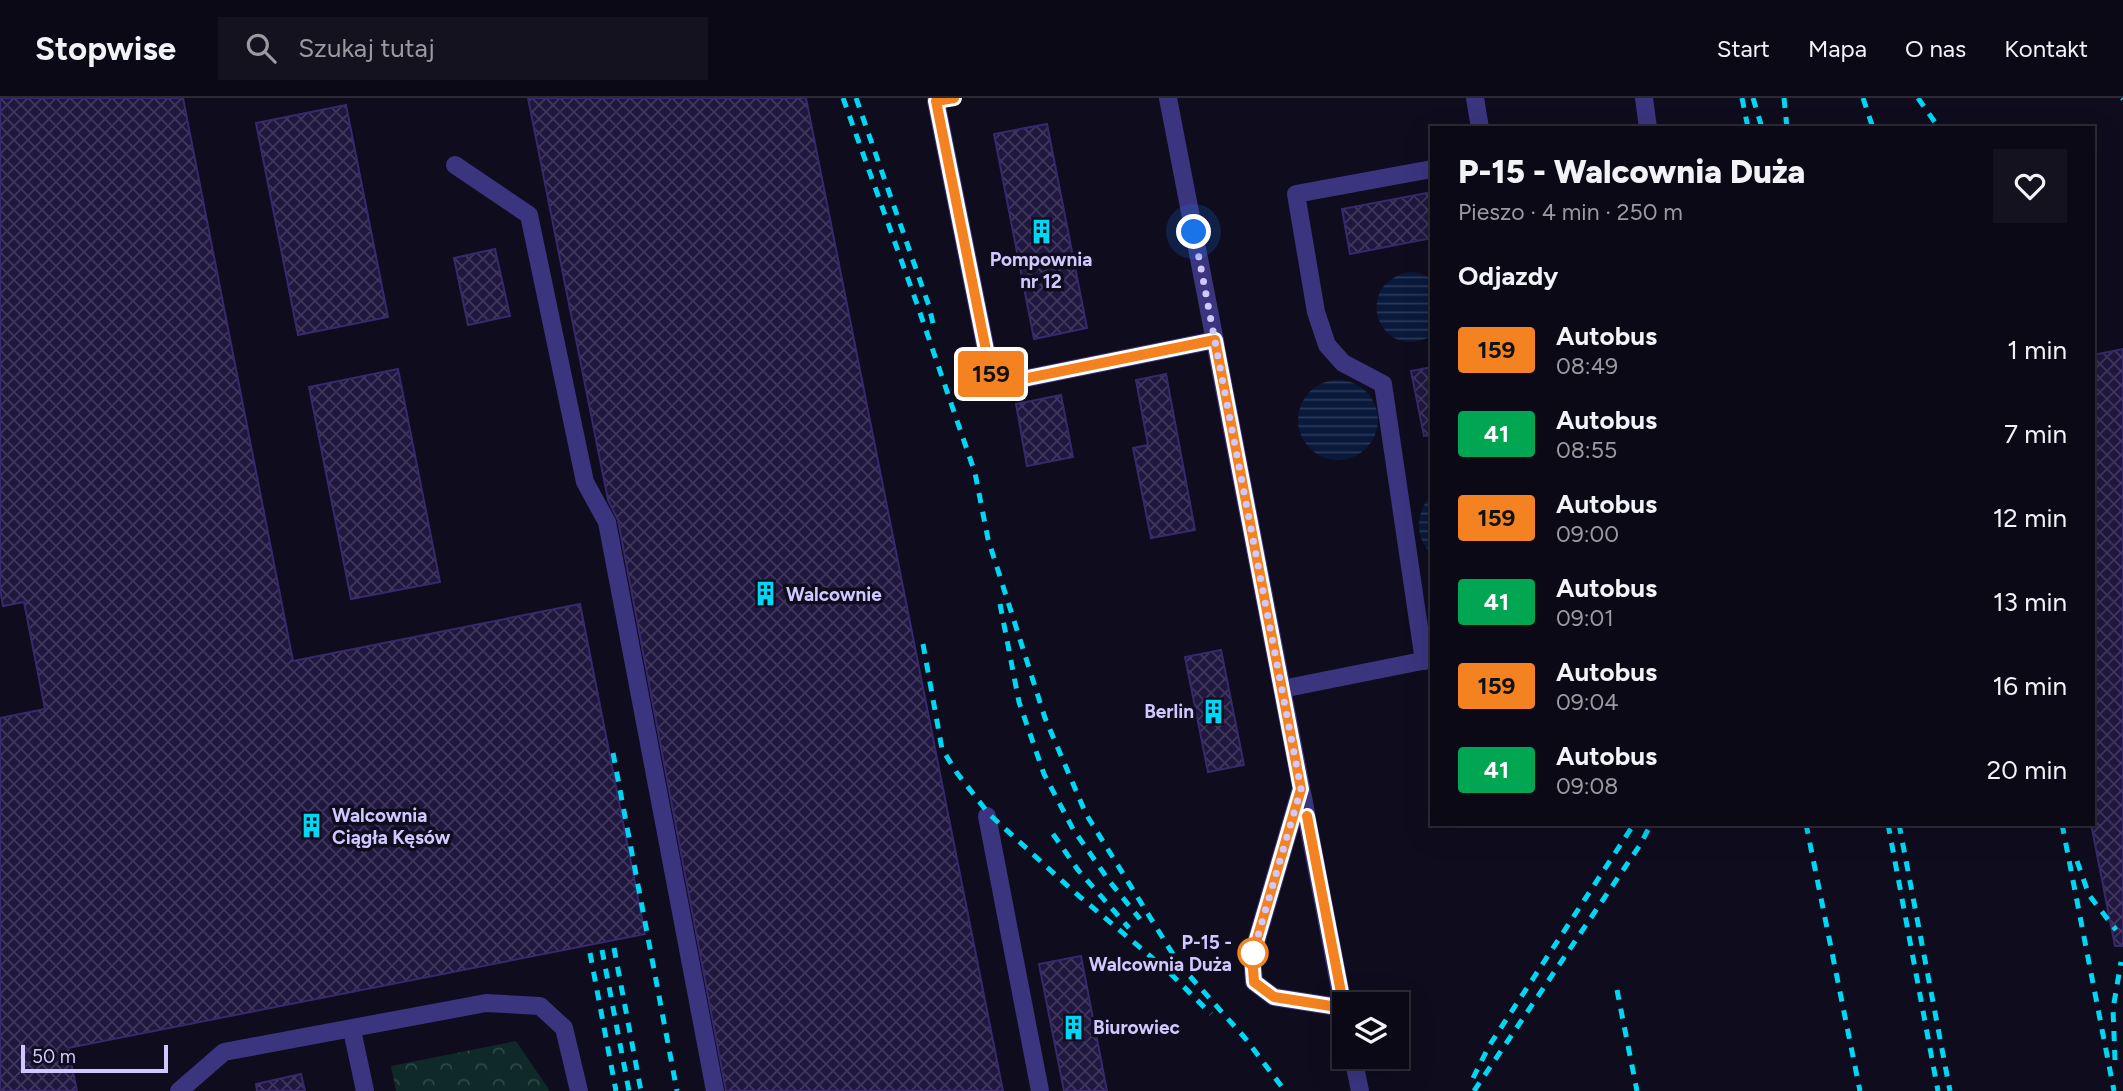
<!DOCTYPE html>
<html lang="pl">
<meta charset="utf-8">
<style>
body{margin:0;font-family:Figtree,sans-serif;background:#14121f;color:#f1f3f6;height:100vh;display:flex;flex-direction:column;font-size:26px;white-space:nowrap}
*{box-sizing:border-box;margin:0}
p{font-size:23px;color:#9a9aa1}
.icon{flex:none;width:38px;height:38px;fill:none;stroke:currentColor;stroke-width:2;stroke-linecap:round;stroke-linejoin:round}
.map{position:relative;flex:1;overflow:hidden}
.sheet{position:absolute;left:1430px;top:28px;width:665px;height:700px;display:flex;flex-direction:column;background:#0b0916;border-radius:0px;box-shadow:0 7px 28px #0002,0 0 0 2px #2b2a35}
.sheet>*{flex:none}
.badge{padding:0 14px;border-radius:5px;font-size:24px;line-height:46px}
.controls{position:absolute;left:1332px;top:894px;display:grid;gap:14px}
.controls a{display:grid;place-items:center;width:77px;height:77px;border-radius:0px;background:#0b0916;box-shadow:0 7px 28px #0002,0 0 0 2px #2b2a35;font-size:35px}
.scale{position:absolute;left:21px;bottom:18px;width:147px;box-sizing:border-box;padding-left:7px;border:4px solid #d0c9ff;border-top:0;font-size:19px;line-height:24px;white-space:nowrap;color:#d0c9ff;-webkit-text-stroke:5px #0f0c1e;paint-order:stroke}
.you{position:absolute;width:35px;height:35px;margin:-18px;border:5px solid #fff;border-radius:50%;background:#1a73e8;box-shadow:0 0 0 10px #1a73e833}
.map>.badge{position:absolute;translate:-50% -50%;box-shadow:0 0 0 4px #fff}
h2{padding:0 28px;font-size:26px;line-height:63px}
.round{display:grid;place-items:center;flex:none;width:74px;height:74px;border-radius:0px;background:#14121f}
.head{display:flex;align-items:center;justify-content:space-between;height:119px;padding:0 28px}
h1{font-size:33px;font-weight:800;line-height:52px}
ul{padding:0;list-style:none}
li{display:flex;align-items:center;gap:21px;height:84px;padding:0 28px}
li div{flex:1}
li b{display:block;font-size:26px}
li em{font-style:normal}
li .badge{min-width:77px;font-weight:700;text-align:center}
header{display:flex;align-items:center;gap:42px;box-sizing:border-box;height:98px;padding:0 35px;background:#0b0916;border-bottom:2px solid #2b2a35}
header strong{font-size:33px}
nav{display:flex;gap:38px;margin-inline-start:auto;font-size:24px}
.search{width:490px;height:63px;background:#14121f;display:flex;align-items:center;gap:18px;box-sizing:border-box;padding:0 24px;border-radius:0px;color:#9a9aa1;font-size:26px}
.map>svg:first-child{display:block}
.forest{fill:url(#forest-crowns)}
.water{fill:url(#water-rules)}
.building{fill:url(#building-cross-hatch);stroke:#37296c;stroke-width:2}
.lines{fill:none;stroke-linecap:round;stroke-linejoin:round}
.minor{stroke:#3a357e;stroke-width:18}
.rail{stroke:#00d7f4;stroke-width:5;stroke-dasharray:10 9;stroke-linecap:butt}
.line-casing{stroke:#fff;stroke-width:16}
.line{stroke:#f58220;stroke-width:10}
.walk{stroke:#d0c9ff;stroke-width:7;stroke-dasharray:0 12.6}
.stop-dot{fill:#fff;stroke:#f58220;stroke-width:3.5}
.labels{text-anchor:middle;stroke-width:7;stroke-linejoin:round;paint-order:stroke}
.poi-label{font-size:19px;font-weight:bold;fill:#d0c9ff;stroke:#0f0c1e;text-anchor:start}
.stop-label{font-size:19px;font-weight:bold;fill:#d0c9ff;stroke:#0f0c1e;text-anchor:end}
</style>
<header>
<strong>Stopwise</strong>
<div class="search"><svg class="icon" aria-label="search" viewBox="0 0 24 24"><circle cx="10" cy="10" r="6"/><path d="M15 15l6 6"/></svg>Szukaj tutaj</div>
<nav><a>Start</a><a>Mapa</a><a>O nas</a><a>Kontakt</a></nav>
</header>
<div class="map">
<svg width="2123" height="993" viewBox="0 0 2123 993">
<defs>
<pattern id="forest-crowns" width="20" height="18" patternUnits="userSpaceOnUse" patternTransform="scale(1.75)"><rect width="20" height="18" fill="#0f2828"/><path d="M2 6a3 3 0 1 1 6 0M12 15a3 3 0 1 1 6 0" fill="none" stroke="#314648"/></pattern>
<pattern id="water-rules" width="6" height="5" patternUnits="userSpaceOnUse" patternTransform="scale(1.75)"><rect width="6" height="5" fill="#08193b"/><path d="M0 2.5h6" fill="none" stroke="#2b3958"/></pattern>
<pattern id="building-cross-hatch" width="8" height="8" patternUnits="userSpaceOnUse" patternTransform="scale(1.75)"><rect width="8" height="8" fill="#20173f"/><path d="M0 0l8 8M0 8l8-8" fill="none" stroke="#3f375c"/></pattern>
</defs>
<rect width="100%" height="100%" fill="#0f0c1e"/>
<polygon class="forest" points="516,943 550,993 396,993 391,968"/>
<g class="water">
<path d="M 1409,174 L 1420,175 L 1432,181 L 1431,238 C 1380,266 1350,187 1409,174 Z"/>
<circle cx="1338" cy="322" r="40"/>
<path d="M 1431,397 L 1431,455 C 1414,439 1416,414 1431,397 Z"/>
</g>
<g class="building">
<polygon points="0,0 183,0 293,563 580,506 645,836 68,950 77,993 0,993 0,620 45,611 24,504 3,508 0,491"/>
<polygon points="528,0 806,0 1003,993 726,993 618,422 608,402"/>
<polygon points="346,7 388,219 298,237 256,25"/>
<polygon points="1047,26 1087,230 1034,241 994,36"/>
<polygon points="1432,94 1432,140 1350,156 1342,111"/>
<polygon points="495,151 510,218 468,227 454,160"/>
<polygon points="2123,251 2123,848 2115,848 2091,726 2093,726 2093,257"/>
<polygon points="1432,269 1432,337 1424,338 1411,273"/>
<polygon points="398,271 440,484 351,501 309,289"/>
<polygon points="1166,276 1195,432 1151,440 1133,350 1148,347 1136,282"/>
<polygon points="1061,297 1073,359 1027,368 1016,306"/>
<polygon points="1221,552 1244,667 1208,674 1185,559"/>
<polygon points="1081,858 1107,993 1064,993 1039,866"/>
<polygon points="301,976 305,993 257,993 256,986"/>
</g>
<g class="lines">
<g class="minor">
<polyline points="1168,0 1344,912"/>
<polyline points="1475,0 1480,30"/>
<polyline points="1644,0 1648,30"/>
<polyline points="936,3 993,287 1215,242"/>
<polyline points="455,67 529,117 585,384 607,424 715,993"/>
<polyline points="1424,563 1383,286 1343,265 1327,247 1316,214 1296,96 1432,71"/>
<polyline points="1282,591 1432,561"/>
<polyline points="1300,694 1252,858 1254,884 1274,899 1344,910"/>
<polyline points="987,718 1040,993"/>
<polyline points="352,932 365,993"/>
<polyline points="1353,959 1360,993"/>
<polyline points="179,993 224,954 486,905 540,908 564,930 579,993"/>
</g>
<g class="rail">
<polyline points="843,0 917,206 975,375 988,441 1045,620 1086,716 1179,866 1245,940 1285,993"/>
<polyline points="856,0 929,208 934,230"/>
<polyline points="1742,0 1748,30"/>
<polyline points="1753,0 1762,30"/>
<polyline points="1784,0 1787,30"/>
<polyline points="1863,0 1873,30"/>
<polyline points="1918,0 1939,30"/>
<polyline points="2122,0 2123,1"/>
<polyline points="1000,506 1019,604 1044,676 1073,731 1110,784 1140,821"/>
<polyline points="923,546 942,651 957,675 989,716 1072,792 1163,869"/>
<polyline points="613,655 677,993"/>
<polyline points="1806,726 1860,993"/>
<polyline points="1888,726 1938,993"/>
<polyline points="1899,726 1950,993"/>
<polyline points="2062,726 2114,993"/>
<polyline points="1053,736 1078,772 1129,830"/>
<polyline points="2077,763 2089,797 2116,832"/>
<polyline points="614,850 641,993"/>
<polyline points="602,852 629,993"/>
<polyline points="590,855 616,993"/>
<polyline points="1157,862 1211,916"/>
<polyline points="1617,892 1637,993"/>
<polyline points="2115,962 2113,911 2121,864"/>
<polyline points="1473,980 1489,948 1634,726"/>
<polyline points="1474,993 1640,747 1651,726"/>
</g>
</g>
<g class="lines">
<defs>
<polyline id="line" points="954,0 936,3 993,287 1215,242 1301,691 1252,858 1254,884 1274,899 1344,910 1307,718"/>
</defs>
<use href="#line" class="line-casing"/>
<use href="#line" class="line"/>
<polyline class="walk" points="1194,134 1301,691 1252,858 1253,855"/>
</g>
<defs>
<symbol id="building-bare" viewBox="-9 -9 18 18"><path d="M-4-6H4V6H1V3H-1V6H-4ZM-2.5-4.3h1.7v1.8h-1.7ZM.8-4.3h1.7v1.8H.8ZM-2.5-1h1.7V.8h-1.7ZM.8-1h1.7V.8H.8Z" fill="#00d7f4" stroke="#0f0c1e" stroke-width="2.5" paint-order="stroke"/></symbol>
</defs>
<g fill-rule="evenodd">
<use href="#building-bare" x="1024" y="116" width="35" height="35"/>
<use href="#building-bare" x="748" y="478" width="35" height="35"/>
<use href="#building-bare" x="1196" y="596" width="35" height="35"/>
<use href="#building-bare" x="294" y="710" width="35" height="35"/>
<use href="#building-bare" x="1056" y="912" width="35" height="35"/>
</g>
<circle class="stop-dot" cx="1253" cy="855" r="14"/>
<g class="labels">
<g class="poi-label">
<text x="1041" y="168" text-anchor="middle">Pompownia<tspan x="1041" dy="22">nr 12</tspan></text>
<text x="786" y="503">Walcownie</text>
<text x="1194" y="620" text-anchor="end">Berlin</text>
<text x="332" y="724">Walcownia<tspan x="332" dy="22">Ciągła Kęsów</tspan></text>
<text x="1093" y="936">Biurowiec</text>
</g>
<g class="stop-label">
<text x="1232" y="851">P-15 -<tspan x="1232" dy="22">Walcownia Duża</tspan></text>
</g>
</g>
</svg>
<div class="controls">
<a><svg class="icon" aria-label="layers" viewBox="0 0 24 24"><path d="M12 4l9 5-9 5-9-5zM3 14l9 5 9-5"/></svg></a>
</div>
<div class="scale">50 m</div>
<div class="you" style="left:1194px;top:134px"></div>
<b class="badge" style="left:991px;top:276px;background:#f58220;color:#111">159</b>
<section class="sheet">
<div class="head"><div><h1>P-15 - Walcownia Duża</h1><p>Pieszo · 4 min · 250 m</p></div><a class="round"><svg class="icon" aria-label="heart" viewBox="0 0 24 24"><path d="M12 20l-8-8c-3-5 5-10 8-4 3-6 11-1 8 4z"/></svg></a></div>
<h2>Odjazdy</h2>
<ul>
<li><span class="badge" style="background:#f58220;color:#111">159</span><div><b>Autobus</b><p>08:49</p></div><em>1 min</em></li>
<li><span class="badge" style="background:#00a651;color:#fff">41</span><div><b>Autobus</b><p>08:55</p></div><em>7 min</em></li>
<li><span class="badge" style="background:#f58220;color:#111">159</span><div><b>Autobus</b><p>09:00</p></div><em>12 min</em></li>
<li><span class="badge" style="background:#00a651;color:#fff">41</span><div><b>Autobus</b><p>09:01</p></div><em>13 min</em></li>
<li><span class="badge" style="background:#f58220;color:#111">159</span><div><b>Autobus</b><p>09:04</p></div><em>16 min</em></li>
<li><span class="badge" style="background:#00a651;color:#fff">41</span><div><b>Autobus</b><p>09:08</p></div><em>20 min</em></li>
</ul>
</section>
</div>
